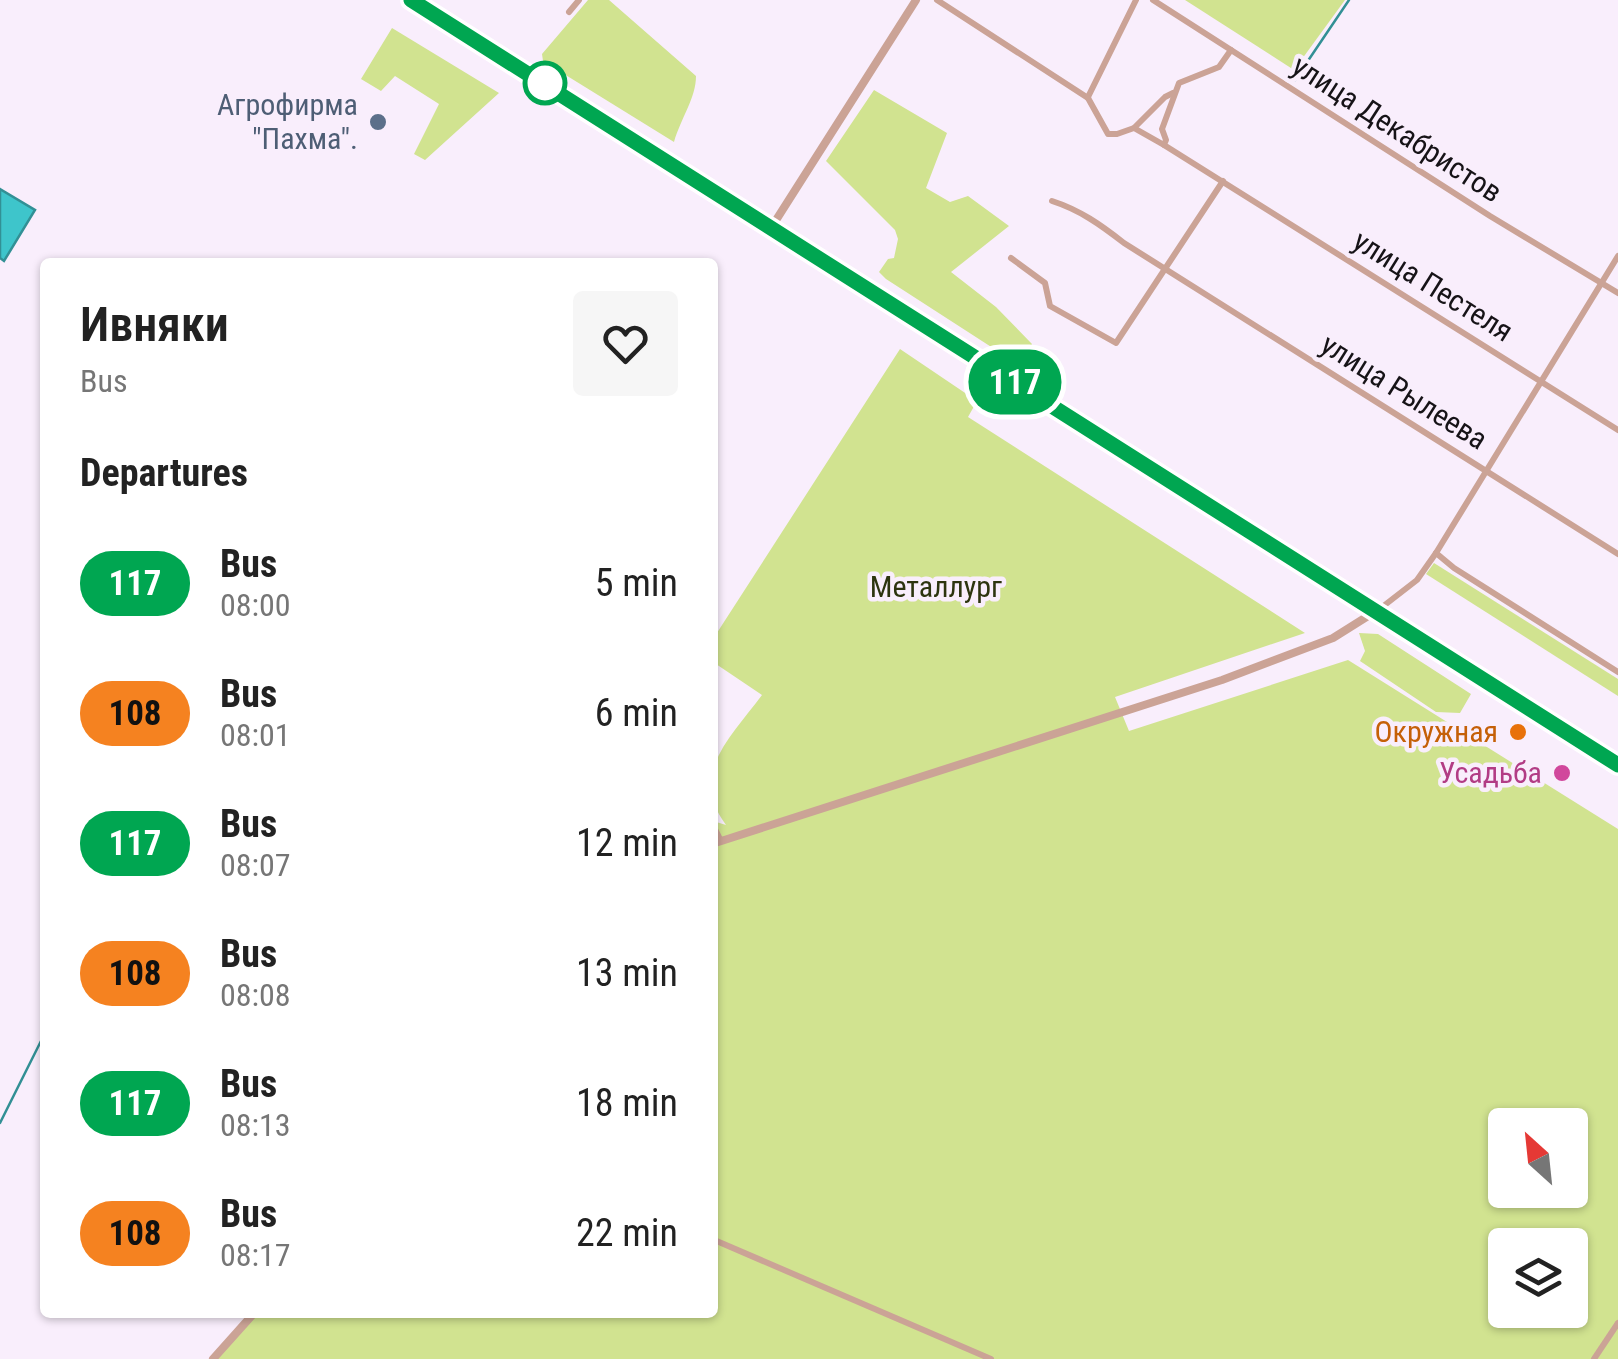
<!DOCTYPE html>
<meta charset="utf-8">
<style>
body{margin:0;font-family:"Roboto Condensed",sans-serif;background:#f6f6f6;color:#222;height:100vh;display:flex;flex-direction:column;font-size:38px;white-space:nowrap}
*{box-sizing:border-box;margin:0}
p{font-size:32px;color:#767676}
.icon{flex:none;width:55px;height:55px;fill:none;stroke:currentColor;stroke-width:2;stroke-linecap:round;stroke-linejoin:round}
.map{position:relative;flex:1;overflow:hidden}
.drawer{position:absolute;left:40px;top:258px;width:678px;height:1060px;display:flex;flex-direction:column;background:#fff;border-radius:10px;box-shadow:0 2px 8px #0004}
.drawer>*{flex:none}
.badge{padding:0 20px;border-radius:32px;font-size:35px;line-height:65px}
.needle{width:65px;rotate:333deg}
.tools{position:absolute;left:1488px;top:1108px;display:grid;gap:20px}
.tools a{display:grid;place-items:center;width:100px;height:100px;border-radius:10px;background:#fff;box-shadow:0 2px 8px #0004;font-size:50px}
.map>.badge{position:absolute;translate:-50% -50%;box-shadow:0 0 0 5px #fff}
h2{padding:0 40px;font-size:38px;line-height:90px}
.round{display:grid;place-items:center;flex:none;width:105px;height:105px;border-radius:10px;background:#f6f6f6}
.overview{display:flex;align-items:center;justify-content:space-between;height:170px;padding:0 40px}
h1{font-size:48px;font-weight:600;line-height:75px}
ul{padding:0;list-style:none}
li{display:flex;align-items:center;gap:30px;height:130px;padding:0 40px}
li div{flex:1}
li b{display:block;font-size:38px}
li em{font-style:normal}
li .badge{min-width:110px;font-weight:700;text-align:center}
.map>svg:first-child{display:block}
.green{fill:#d1e390;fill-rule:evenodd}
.water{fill:#3ec5cb;stroke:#329095;stroke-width:2.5}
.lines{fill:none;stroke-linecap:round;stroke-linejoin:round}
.stream{stroke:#329095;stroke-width:2.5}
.minor{stroke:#cba396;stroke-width:6}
.tertiary{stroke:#cba396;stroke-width:8}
.trunk{stroke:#9c533a;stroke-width:10}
.line-casing{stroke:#fff;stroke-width:22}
.line{stroke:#00a651;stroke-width:15}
.stop-dot{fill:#fff;stroke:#00a651;stroke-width:5}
.service-dot{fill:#5c6f8a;stroke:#f9eefc;stroke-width:4}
.food-dot{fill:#e8710a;stroke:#f9eefc;stroke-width:4}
.hotel-dot{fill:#d1479c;stroke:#f9eefc;stroke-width:4}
.labels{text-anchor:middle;stroke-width:9;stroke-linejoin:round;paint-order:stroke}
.service-label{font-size:30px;fill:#4e5e75;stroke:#f9eefc;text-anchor:end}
.street-label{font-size:30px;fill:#161317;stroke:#f9eefc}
.park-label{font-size:30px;fill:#2d340f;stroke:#f9eefc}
.food-label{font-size:30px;fill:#c56008;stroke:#f9eefc;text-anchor:end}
.hotel-label{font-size:30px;fill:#b23c85;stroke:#f9eefc;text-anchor:end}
</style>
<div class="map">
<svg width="1618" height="1359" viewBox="0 0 1618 1359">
<rect width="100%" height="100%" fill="#f9eefc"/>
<g class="green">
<path d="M 588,0 L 609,0 L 696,76 C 696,98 681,118 674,142 L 543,61 L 542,54 Z"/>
<polygon points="1185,0 1345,0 1294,70"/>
<polygon points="392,28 499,93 425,160 414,154 439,104 395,76 381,91 361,79"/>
<polygon points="874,90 947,133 926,188 950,202 968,196 1009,226 951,272 996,307 1032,344 1019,365 886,279 879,272 888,259 894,258 898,239 895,230 826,161"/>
<path d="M 900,349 L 977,401 L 968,417 L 1305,633 L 1115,697 L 1129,731 L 1348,660 L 1618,829 L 1618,1359 L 213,1359 L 255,1313 L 712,1312 L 713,821 L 726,825 C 688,774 731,737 762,695 L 713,662 L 713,639 ZM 1505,1125 L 1570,1125 L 1570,1190 L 1505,1190 ZM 1505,1245 L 1570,1245 L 1570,1310 L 1505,1310 Z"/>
<polygon points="1434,563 1618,679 1618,696 1426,574"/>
<polygon points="1359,633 1378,634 1471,694 1460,713 1436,712 1360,661 1365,651"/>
</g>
<polygon class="water" points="0,189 35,210 4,261 0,258"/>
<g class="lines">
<g class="stream">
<polyline points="1295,80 1349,0"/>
<polyline points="43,984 45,980"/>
<polyline points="0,1123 45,1033"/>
</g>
<g class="minor">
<polyline points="937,0 1088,98"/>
<polyline points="1153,0 1490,216 1618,293"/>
<polyline points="569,12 579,0"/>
<polyline points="1231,50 1219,67 1179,83 1162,129 1166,140 1164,145 1618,430"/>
<polyline points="1088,97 1136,0"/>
<polyline points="1088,98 1108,134 1117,134 1134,128 1164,145"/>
<polyline points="1135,127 1165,97 1173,93"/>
<path d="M 1052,201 C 1080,210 1101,225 1124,243 L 1618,554"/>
<polyline points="1011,258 1045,283 1050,306 1116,343 1223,181"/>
<polyline points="1436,553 1454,568 1618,672"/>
<polyline points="1377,611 1417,580 1436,553 1618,256"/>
<polyline points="712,823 721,841"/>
<polyline points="712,1239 991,1359"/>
<polyline points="1594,1359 1618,1323"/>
</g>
<g class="tertiary">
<polyline points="771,228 916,0"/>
<polyline points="712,844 1222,680 1333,638 1376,611"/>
<polyline points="213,1359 255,1312"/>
</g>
<polyline class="trunk" points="411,0 1618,765"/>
</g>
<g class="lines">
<defs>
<polyline id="line" points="411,0 1618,765"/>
</defs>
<use href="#line" class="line-casing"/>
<use href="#line" class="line"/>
</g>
<circle class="stop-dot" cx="545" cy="83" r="20"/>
<circle class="service-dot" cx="378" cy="122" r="10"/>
<circle class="food-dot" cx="1518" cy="732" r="10"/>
<circle class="hotel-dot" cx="1562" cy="773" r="10"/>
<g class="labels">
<g class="service-label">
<text x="358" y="115">Агрофирма<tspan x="358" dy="34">"Пахма".</tspan></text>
</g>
<g class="street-label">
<text transform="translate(1397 129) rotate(33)" y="10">улица Декабристов</text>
<text transform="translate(1433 286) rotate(32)" y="10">улица Пестеля</text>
<text transform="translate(1404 392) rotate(32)" y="10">улица Рылеева</text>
</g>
<g class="park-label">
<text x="936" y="597">Металлург</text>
</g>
<g class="food-label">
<text x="1498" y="742">Окружная</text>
</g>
<g class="hotel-label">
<text x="1542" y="783">Усадьба</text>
</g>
</g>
</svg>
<div class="tools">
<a><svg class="needle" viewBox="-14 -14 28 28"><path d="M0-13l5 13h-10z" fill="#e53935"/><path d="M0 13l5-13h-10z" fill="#767676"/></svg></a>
<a><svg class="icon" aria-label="layers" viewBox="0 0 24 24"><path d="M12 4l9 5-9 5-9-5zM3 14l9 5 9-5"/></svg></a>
</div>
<b class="badge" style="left:1015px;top:382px;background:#00a651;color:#fff">117</b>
<section class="drawer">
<div class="overview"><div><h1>Ивняки</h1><p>Bus</p></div><a class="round"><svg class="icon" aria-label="heart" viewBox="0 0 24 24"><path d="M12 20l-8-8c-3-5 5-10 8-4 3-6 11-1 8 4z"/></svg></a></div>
<h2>Departures</h2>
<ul>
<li><span class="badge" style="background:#00a651;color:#fff">117</span><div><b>Bus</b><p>08:00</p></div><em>5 min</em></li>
<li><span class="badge" style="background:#f58220;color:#111">108</span><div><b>Bus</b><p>08:01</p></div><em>6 min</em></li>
<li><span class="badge" style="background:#00a651;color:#fff">117</span><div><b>Bus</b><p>08:07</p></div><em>12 min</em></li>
<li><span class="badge" style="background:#f58220;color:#111">108</span><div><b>Bus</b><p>08:08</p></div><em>13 min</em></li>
<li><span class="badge" style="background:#00a651;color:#fff">117</span><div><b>Bus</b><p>08:13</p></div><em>18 min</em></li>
<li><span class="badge" style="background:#f58220;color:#111">108</span><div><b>Bus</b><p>08:17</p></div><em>22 min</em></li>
</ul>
</section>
</div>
